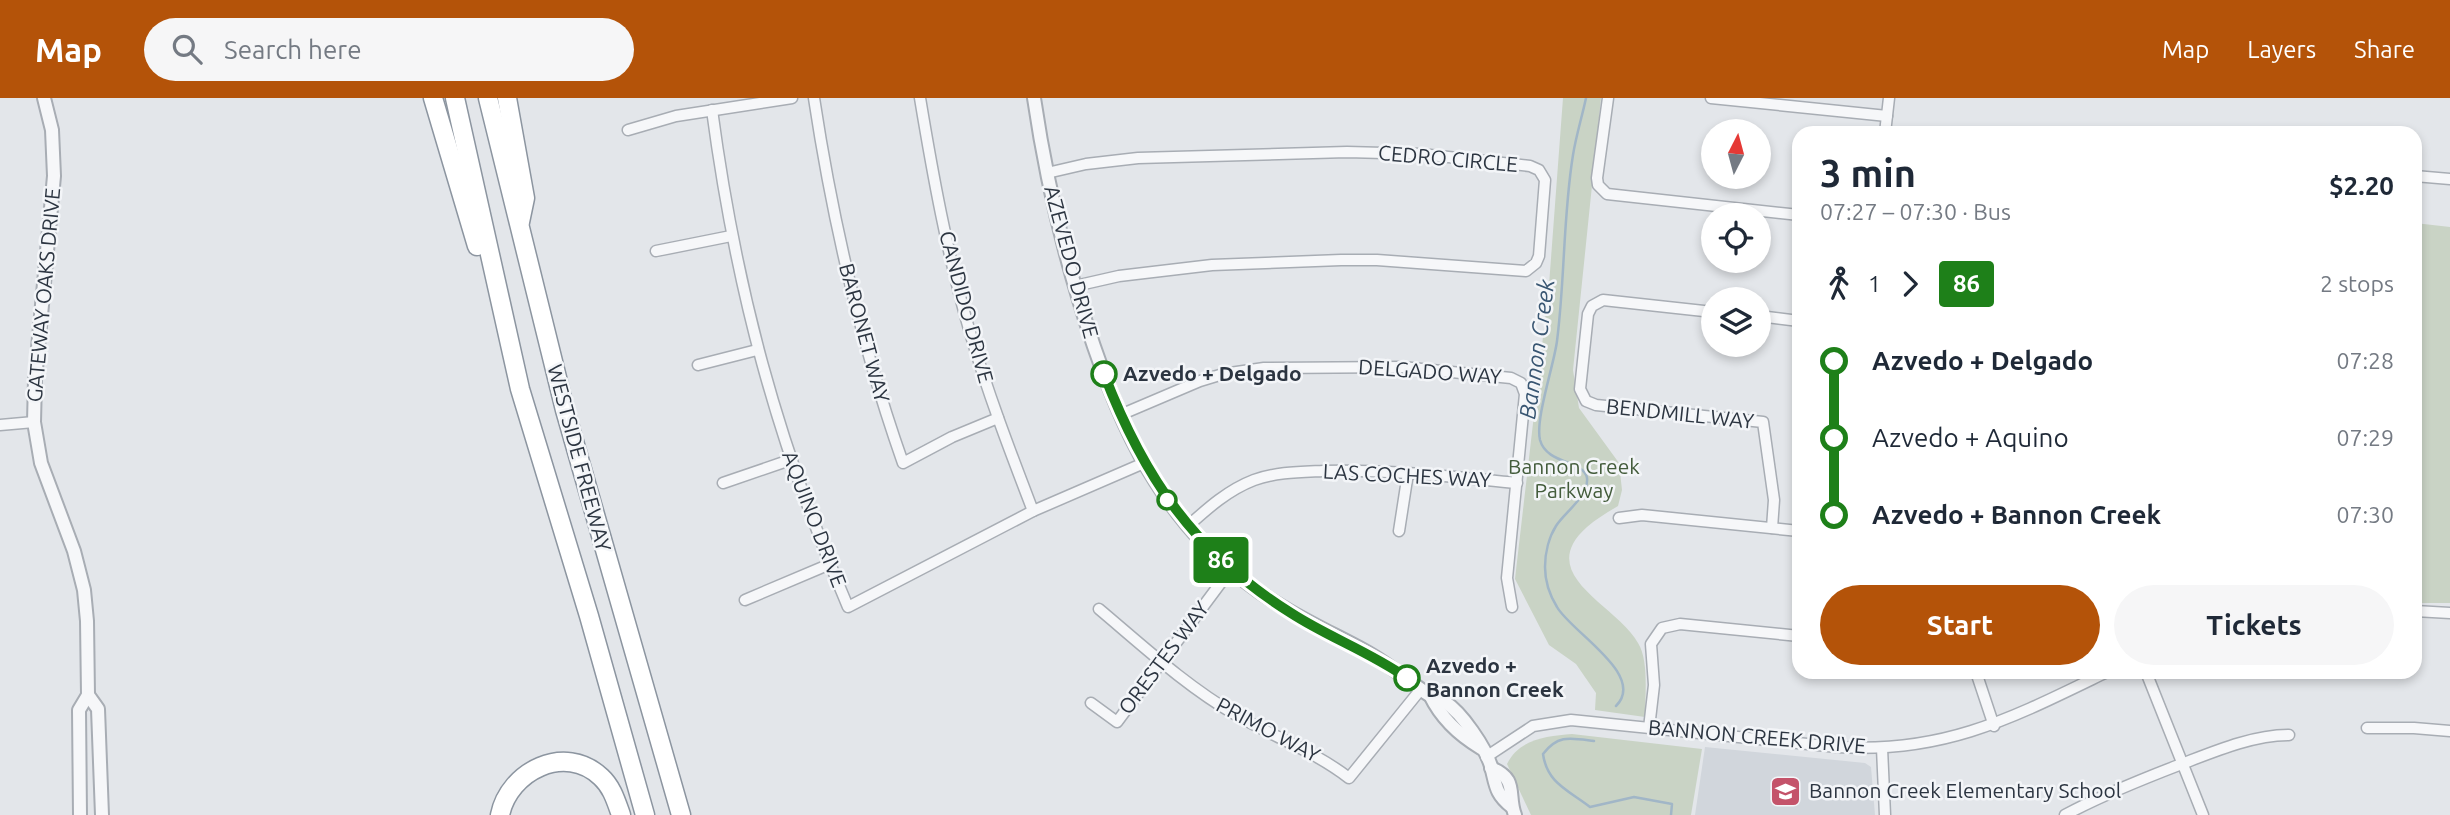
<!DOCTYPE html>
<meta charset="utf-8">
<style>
body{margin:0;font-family:Ubuntu,sans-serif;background:#f6f6f7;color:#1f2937;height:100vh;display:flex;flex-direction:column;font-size:26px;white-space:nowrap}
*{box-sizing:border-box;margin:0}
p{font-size:23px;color:#747a83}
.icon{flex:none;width:38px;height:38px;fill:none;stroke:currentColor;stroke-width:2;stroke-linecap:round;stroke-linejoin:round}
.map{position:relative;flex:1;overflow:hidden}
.side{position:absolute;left:1792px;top:28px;width:630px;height:553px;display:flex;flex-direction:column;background:#fff;border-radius:21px;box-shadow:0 4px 10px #0003}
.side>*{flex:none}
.badge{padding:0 14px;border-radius:5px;font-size:24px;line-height:46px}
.needle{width:46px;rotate:6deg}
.tools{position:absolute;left:1701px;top:21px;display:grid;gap:14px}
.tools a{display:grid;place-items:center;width:70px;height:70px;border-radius:50%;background:#fff;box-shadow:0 4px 10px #0003;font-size:35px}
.map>.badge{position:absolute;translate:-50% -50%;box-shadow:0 0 0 4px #fff}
.legs{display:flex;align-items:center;gap:10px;height:77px;padding:0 28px;font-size:23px}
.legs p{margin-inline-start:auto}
.head{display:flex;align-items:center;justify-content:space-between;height:119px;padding:0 28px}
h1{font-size:38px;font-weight:700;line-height:52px}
.primary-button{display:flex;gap:14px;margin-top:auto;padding:14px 28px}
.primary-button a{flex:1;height:80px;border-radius:42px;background:#b45309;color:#fff;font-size:28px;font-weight:700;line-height:80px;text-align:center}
.primary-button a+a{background:#f6f6f7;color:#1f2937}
ul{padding:0 28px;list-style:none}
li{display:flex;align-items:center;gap:24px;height:77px;font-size:26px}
li i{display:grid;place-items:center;width:10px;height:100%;margin:0 9px;background:currentColor}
li i::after{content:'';width:18px;height:18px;margin:-9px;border:5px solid;border-radius:50%;background:#fff}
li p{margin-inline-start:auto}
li:first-child i{background:linear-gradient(#0000 50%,currentColor 0)}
li:last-child i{background:linear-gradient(currentColor 50%,#0000 0)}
header{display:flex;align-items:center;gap:42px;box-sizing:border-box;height:98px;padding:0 35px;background:#b45309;color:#fff}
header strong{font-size:33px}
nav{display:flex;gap:38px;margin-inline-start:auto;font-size:24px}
.search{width:490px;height:63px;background:#f6f6f7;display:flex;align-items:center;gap:18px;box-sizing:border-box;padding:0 24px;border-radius:38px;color:#747a83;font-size:26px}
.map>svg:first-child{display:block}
.built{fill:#d1d6dc}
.green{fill:#c9d3c5}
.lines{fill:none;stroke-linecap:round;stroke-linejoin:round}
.stream{stroke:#a1b6c7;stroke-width:2.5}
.minor-casing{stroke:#a8adb4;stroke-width:13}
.tertiary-casing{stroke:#a8adb4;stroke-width:16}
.motorway-casing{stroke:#8c95a0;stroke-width:21}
.minor{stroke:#f6f7f9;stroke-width:10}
.tertiary{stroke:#f6f7f9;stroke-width:12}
.motorway{stroke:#fff;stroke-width:18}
.line-1-casing{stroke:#fff;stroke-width:16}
.line-1{stroke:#1e8019;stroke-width:10}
.stop-1-dot{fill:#fff;stroke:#1e8019;stroke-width:3.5}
.labels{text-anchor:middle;stroke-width:5;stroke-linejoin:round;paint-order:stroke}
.street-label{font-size:21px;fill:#2c3541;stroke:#f3f5f8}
.stop-label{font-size:21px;font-weight:bold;fill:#2c3541;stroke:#f3f5f8;text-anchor:start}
.park-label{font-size:21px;fill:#435c3b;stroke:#f3f5f8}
.poi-label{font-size:21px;fill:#2c3541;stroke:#f3f5f8;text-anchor:start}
.water-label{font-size:23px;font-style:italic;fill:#395672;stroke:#f3f5f8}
</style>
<header>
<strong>Map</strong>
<div class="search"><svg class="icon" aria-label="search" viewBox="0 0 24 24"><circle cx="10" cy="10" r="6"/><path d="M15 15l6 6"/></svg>Search here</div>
<nav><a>Map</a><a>Layers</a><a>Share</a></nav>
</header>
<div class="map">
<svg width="2450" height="717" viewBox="0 0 2450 717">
<rect width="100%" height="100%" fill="#e3e6ea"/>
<polygon class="built" points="1705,649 1865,665 1871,669 1875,717 1695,717"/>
<g class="green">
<path d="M 1563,0 L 1601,0 L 1573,272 L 1579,310 L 1619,365 L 1622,392 L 1618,408 C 1608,414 1596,421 1587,429 C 1533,477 1617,507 1638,545 C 1649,562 1645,598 1645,619 L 1595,612 L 1596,595 L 1576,566 L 1549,547 L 1515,481 L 1549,187 Z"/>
<polygon points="2415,125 2450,129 2450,505 2415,505"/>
<path d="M 1572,636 L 1702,651 L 1691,717 L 1531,717 L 1507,666 C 1519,641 1547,638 1572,636 Z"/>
</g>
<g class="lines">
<g class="stream">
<path d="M 1586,0 C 1582,19 1576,38 1573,57 C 1563,118 1565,181 1557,243 C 1554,267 1535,321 1540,342 C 1547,367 1584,362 1587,380 C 1589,398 1565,414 1556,428 C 1549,439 1545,455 1545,469 C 1545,483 1549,496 1557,509 C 1571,534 1647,577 1616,608"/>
<path d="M 1594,643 C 1571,640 1558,636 1543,656 C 1547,685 1568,692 1590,709 L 1634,699 L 1672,706 L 1671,717"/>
</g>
<defs>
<g id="minor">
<path d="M 814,0 C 833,125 861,246 903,365 L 952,339 L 998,320"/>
<path d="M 920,0 C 933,78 947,155 969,231 C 987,293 1010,353 1033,413"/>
<polyline points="1608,0 1597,80 1598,87 1607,96 1799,117"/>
<polyline points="1711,0 1887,18"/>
<path d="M 712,12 C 736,191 777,344 848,509 L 1033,413 L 1144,365"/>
<polyline points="628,32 676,18 792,0"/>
<polyline points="1885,35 1889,0"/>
<polyline points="1047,75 1086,66 1138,60 1347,54 1421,56 1530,68 1539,72 1545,82 1539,158 1536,165 1526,173 1377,162 1341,162 1212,167 1119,178 1075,188"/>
<polyline points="2415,78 2450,81"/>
<polyline points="656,153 731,138"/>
<polyline points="1713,214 1603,202 1592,208 1588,216 1580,291 1586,303 1596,307 1763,324 1774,402 1772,430"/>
<polyline points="1759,218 1799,223"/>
<polyline points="698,267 757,252"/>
<polyline points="1120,317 1200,283 1223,276 1264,270 1402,269 1511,280 1521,285 1525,296 1507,480 1512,509"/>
<polyline points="0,327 34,324"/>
<polyline points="723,385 790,362"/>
<polyline points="1619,420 1642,417 1799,433"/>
<path d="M 1188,428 C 1208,410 1228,392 1254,382 C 1276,374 1300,374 1323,373 C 1388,371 1452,379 1517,385"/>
<polyline points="1399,433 1408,375"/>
<polyline points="745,502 830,466"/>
<path d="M 1099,511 C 1143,548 1186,588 1236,617 C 1274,639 1314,653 1349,680 L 1421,591"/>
<polyline points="2415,513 2450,515"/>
<polyline points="1976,574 1994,628"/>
<polyline points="2146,574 2203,717"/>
<polyline points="1091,605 1117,624 1231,471"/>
<polyline points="1649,630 1654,587 1651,546 1662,530 1680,526 1799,538"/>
<polyline points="2367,630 2414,630 2450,633"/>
<polyline points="1882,650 1885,717"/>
<path d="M 1486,659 L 1533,628 L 1571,622 L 1837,649 C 1945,656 2014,619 2107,574"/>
<path d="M 2065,717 C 2102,697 2140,682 2179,667 C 2213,654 2252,637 2289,637"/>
</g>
<g id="tertiary">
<polyline points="44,0 52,32 54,78 35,282 34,324 41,365 74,453 84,492 87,523 88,597 79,612 80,717"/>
<path d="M 1034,0 C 1044,68 1059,136 1079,202 C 1112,311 1153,412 1246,484 C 1283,513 1324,531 1365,553 C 1387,565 1406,581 1426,595 C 1432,599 1439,600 1445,604 C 1462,615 1485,649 1491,668 C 1496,687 1495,696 1512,709"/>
<polyline points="88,597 98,611 102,717"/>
<path d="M 1430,597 C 1441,620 1459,637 1481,650"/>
<path d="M 1491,670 C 1519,681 1507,697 1515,717"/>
</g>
<g id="motorway">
<polyline points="433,0 477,148"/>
<polyline points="455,0 520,291 589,518 645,717"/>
<polyline points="488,0 565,312 681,717"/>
<polyline points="507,0 525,100 520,124"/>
<path d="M 500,717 C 509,673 565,645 601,679 C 612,689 616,703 621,717"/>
</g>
</defs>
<use href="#minor" class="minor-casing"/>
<use href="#tertiary" class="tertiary-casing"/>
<use href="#motorway" class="motorway-casing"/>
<use href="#minor" class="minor"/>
<use href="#tertiary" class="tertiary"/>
<use href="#motorway" class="motorway"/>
</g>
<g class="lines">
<defs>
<path id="line-1" d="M 1104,276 C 1144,380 1195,455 1291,515 C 1328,539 1370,554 1407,580"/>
</defs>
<use href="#line-1" class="line-1-casing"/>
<use href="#line-1" class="line-1"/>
</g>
<defs>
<symbol id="school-square" viewBox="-11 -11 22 22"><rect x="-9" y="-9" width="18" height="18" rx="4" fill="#c4536a" stroke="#f3f5f8"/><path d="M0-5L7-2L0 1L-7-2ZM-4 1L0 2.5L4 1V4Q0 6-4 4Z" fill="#fff"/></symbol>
</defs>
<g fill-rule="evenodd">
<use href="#school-square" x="1768" y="676" width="35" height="35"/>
</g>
<g class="stop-1-dot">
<circle cx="1104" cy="276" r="12"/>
<circle cx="1167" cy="402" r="9"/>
<circle cx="1407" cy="580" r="12"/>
</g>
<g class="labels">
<g class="street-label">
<text transform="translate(1448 61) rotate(5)" y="7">CEDRO CIRCLE</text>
<text transform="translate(1071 164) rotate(75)" y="7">AZEVEDO DRIVE</text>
<text transform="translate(44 197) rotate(-85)" y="7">GATEWAY OAKS DRIVE</text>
<text transform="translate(966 209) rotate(75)" y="7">CANDIDO DRIVE</text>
<text transform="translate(864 235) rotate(75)" y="7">BARONET WAY</text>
<text transform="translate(1430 274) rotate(4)" y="7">DELGADO WAY</text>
<text transform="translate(1680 316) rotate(6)" y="7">BENDMILL WAY</text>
<text transform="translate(579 360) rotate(75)" y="7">WESTSIDE FREEWAY</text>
<text transform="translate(1407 378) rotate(3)" y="7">LAS COCHES WAY</text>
<text transform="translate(814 421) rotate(69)" y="7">AQUINO DRIVE</text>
<text transform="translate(1164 560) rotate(-53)" y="7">ORESTES WAY</text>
<text transform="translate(1268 632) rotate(28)" y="7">PRIMO WAY</text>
<text transform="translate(1757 639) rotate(5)" y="7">BANNON CREEK DRIVE</text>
</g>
<g class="stop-label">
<text x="1123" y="283">Azvedo + Delgado</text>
<text x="1426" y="575">Azvedo +<tspan x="1426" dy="24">Bannon Creek</tspan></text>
</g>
<g class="park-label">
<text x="1574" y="376">Bannon Creek<tspan x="1574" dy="24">Parkway</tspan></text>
</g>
<g class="poi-label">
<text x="1809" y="700">Bannon Creek Elementary School</text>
</g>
<g class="water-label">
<text transform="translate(1537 251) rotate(-82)" y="8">Bannon Creek</text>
</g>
</g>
</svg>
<div class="tools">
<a><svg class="needle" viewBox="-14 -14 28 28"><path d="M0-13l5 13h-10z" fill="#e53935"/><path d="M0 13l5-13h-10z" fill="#747a83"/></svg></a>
<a><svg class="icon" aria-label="locate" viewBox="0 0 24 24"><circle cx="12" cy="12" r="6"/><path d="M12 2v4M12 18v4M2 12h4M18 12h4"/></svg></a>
<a><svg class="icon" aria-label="layers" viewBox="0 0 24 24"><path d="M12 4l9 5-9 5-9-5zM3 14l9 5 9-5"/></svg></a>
</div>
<b class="badge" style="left:1221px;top:462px;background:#1e8019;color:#fff">86</b>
<section class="side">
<div class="head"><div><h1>3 min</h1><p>07:27 – 07:30 · Bus</p></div><b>$2.20</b></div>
<div class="legs"><svg class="icon" aria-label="walk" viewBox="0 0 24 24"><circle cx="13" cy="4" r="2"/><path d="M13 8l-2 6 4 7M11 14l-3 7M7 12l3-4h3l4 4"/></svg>1<svg class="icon" aria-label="forward" viewBox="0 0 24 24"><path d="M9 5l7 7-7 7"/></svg><b class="badge" style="background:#1e8019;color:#fff">86</b><p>2 stops</p></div>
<ul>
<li><i style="color:#1e8019"></i><b>Azvedo + Delgado</b><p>07:28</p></li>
<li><i style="color:#1e8019"></i><span>Azvedo + Aquino</span><p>07:29</p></li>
<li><i style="color:#1e8019"></i><b>Azvedo + Bannon Creek</b><p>07:30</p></li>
</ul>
<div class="primary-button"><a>Start</a><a>Tickets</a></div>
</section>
</div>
